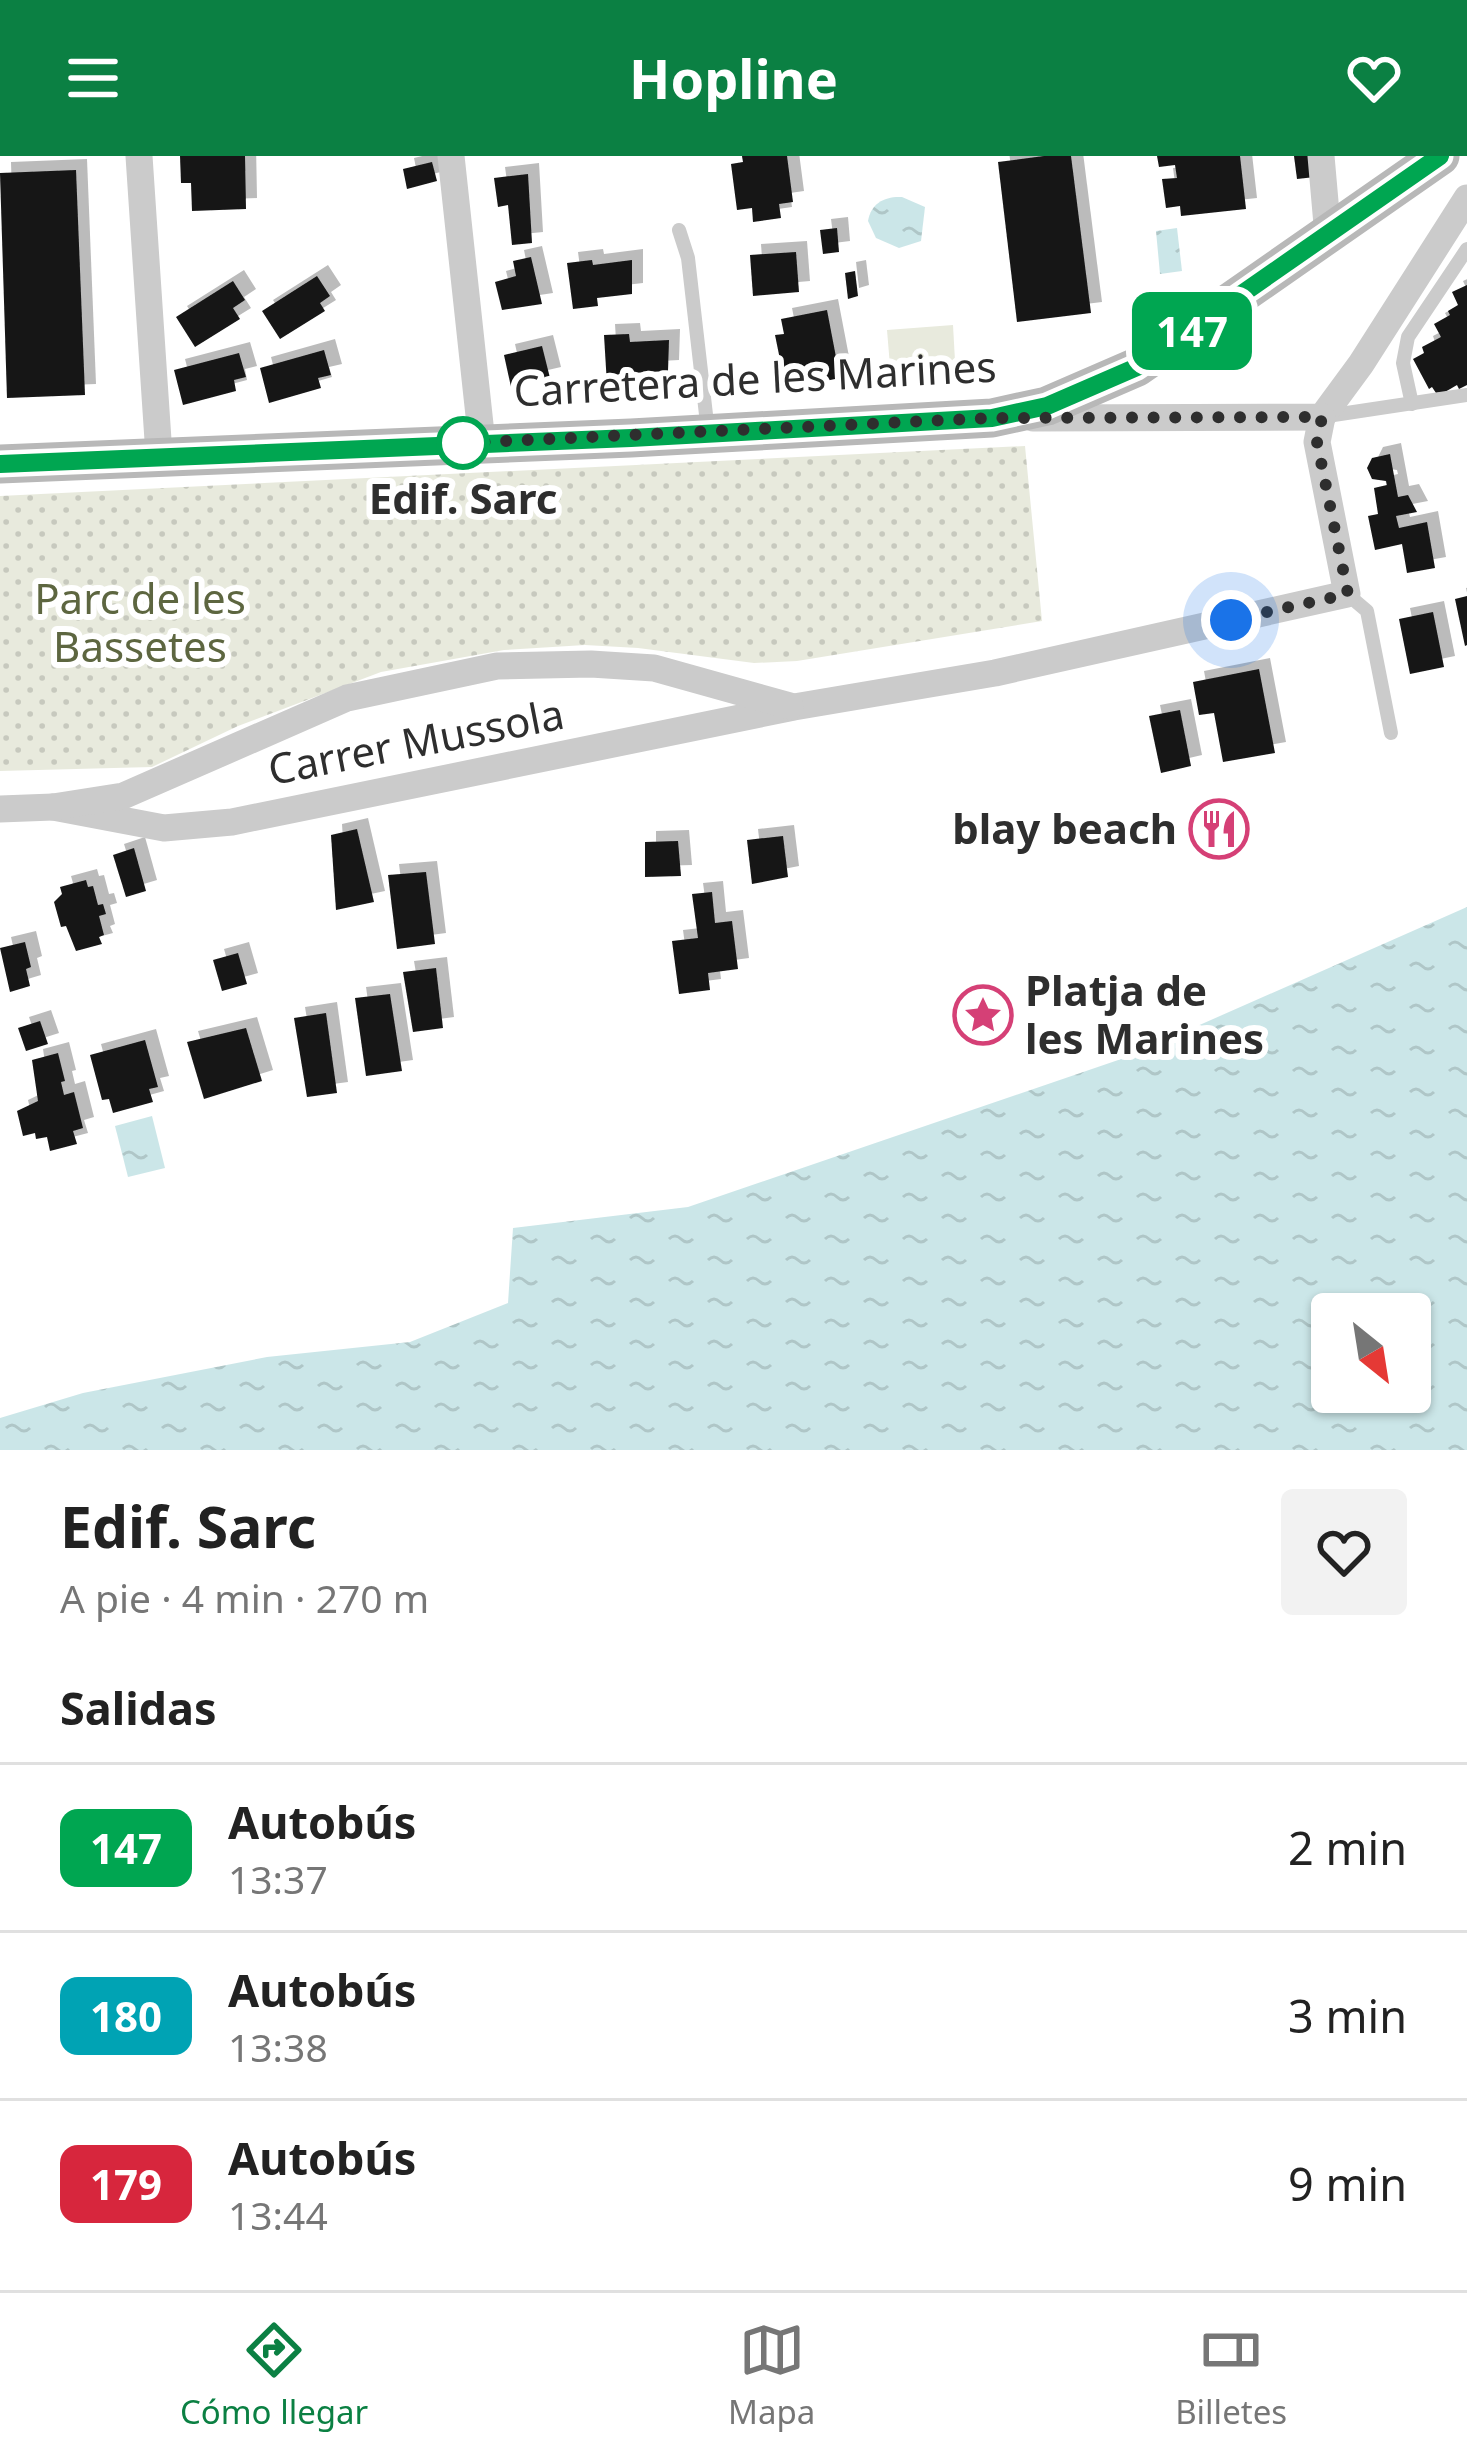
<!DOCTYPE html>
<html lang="es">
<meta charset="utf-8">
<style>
body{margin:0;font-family:"Noto Sans",sans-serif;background:#f2f2f2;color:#222;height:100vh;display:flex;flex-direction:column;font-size:45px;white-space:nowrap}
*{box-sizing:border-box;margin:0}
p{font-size:39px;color:#767676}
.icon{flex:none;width:66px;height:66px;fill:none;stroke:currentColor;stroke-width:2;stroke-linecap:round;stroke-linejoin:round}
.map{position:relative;height:1294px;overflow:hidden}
.drawer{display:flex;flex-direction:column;background:#fff;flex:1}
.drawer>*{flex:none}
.badge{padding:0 24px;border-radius:18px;font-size:42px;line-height:78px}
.needle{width:78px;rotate:150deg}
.fabs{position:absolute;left:1311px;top:1137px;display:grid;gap:24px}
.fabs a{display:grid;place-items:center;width:120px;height:120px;border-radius:12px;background:#fff;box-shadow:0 3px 9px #0004;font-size:60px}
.you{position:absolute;width:60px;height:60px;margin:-30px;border:9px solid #fff;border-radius:50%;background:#1a73e8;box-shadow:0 0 0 18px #1a73e833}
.map>.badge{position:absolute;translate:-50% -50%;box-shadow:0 0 0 6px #fff}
h2{padding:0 60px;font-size:45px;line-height:108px}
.round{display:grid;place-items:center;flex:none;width:126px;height:126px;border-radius:12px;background:#f2f2f2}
.headline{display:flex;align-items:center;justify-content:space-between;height:204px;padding:0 60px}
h1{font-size:57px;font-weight:700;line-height:90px}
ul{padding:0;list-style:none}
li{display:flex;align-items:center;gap:36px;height:168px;padding:0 60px;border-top:3px solid #e0e0e0}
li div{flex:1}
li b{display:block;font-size:45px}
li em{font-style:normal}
li .badge{min-width:132px;font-weight:700;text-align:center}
header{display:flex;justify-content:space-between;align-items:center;height:156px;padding:0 60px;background:#0b8043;color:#fff;font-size:54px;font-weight:700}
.menu{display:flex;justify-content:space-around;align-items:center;height:168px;border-top:3px solid #e0e0e0;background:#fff;font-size:33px;color:#767676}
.menu a{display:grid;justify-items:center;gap:6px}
.menu .on{color:#0b8043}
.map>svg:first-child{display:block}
.green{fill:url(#green-dots)}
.pitch{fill:#e8eadd}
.water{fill:url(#water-ripples);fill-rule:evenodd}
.building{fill:#151515;filter:url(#shadow)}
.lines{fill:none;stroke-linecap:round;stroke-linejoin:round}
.service{stroke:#cbcbcb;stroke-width:14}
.minor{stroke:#cbcbcb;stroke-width:27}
.secondary{stroke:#b8b8b8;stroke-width:39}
.line-casing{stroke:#fff;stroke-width:27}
.line{stroke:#00a651;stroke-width:18}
.walk{stroke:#2e2e2e;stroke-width:12;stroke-dasharray:0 21.6}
.stop-dot{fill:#fff;stroke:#00a651;stroke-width:6}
.labels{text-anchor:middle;stroke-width:12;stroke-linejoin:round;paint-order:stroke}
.street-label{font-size:42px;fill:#2e2e2e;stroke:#fff}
.stop-label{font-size:42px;font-weight:bold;fill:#2e2e2e;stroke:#fff}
.park-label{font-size:42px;fill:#5d6640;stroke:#fff}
.poi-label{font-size:42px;font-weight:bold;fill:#2e2e2e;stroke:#fff;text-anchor:end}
</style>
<header><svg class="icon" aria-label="menu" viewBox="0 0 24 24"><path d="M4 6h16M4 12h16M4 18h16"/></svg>Hopline<svg class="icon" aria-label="heart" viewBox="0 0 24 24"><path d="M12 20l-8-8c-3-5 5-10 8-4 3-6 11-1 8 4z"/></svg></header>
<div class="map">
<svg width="1467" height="1294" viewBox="0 0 1467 1294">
<defs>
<pattern id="green-dots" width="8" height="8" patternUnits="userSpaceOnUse" patternTransform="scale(3)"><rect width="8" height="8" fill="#e8eadd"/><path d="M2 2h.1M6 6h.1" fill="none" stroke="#c7c9be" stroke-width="1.8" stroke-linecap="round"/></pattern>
<pattern id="water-ripples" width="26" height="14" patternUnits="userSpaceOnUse" patternTransform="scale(3)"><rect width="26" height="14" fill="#cbe6e8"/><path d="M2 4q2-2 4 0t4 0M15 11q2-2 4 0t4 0" fill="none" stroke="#afc6c7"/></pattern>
<filter id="shadow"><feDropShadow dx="11" dy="-11" stdDeviation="0" flood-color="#0004"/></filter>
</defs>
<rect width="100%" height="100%" fill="#fff"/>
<polygon class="green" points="1025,290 1042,465 797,505 754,507 638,492 585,489 504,494 381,516 238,570 152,611 0,615 0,340"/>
<polygon class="pitch" points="953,169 955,205 890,210 887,174"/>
<g class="water">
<path d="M 902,41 L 925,51 L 921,85 L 899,92 L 876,82 L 868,65 C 871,47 885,40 902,41 Z"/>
<polygon points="1177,72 1182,115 1160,118 1156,75"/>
<path d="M 1467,751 L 1467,1294 L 0,1294 L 0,1262 L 83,1237 L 267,1201 L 410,1186 L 508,1147 L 513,1072 L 688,1051 L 1127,901 ZM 1332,1158 L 1410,1158 L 1410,1236 L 1332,1236 Z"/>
<polygon points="152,960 165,1012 128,1021 115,970"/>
</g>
<g class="building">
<polygon points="180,0 245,0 246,53 192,55 191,27 181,27"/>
<polygon points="742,0 787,0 793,46 779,48 781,62 753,66 752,52 737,54 731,8 743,6"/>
<polygon points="1044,0 1071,0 1091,157 1017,166 998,6"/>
<polygon points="1157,0 1240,0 1246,53 1181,60 1180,50 1166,52 1162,23 1177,22 1175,9 1159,11"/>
<polygon points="1294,0 1312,0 1315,21 1297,23"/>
<polygon points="432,6 437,25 407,33 403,13"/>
<polygon points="76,14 85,239 7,242 0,17"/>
<polygon points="528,18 532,87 512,89 508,49 498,51 494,22"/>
<polygon points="837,72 839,96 823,98 820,74"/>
<polygon points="796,96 799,136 753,140 750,99"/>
<polygon points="531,101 542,148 502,154 495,126 516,120 513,105"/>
<polygon points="592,104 593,109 632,104 632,138 597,142 598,150 573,153 567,107"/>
<polygon points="855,115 858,140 848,143 845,117"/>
<polygon points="317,120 330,140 320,147 325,155 280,183 262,155"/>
<polygon points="233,125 245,144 233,152 240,163 195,191 176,161"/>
<polygon points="1467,129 1467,229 1459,233 1457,229 1445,236 1436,237 1432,231 1429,233 1413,203 1424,197 1422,191 1441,181 1434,168 1450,159 1448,155 1458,149 1452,136"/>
<polygon points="827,154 840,222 786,233 775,179 784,178 781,163"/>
<polygon points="629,178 630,186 669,184 668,215 631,217 632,227 607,229 604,179"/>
<polygon points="542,190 550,222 511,231 504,199"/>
<polygon points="324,194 331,219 318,222 321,232 269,247 260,212"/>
<polygon points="239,197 246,221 234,224 236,235 183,249 174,214"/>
<polygon points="1390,298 1398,341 1408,339 1417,356 1396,360 1399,372 1427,366 1435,412 1407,417 1402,388 1375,394 1368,360 1378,358 1374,332 1387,329 1386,325 1372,323 1367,312 1372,302"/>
<polygon points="1467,440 1467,489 1465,490 1455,443"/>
<polygon points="1433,456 1444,511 1410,518 1399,463"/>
<polygon points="1259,513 1275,597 1223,606 1214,557 1199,559 1193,526"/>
<polygon points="1180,554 1191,610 1161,617 1149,560"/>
<polygon points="357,673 374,746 336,754 331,679"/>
<polygon points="783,680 788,721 752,728 747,684"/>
<polygon points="678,685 681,720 645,721 645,686"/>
<polygon points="134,692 146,735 126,741 113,699"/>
<polygon points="426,716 435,788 397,793 388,719"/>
<polygon points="86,724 88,731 93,730 98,749 103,748 106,758 99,760 104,779 99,781 102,788 76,795 66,770 61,771 54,746 62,738 60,731"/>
<polygon points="712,736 715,767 732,765 738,813 708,817 710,834 679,838 672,785 698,782 692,738"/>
<polygon points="25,786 31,811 26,813 30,830 10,836 0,792"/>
<polygon points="238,797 247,828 222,835 213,804"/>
<polygon points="436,812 443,872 413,876 403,816"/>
<polygon points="390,838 402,915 366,920 355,842"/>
<polygon points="326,857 337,937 307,941 294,862"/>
<polygon points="40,865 48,888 26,895 18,872"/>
<polygon points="246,872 262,925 204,943 187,886"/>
<polygon points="145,884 158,931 149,933 153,946 113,957 109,943 102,944 90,899"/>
<polygon points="58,897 65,925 61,926 64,939 74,936 83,972 73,975 77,988 50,995 47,981 36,983 35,977 23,980 17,955 38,945 32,904"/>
</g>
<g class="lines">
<g class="service">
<polyline points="679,74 688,102 708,276"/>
<polyline points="1412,248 1403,207 1408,181 1467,93"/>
<polyline points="1327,260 1467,239"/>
<polyline points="1347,438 1367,455 1391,577"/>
</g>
<g class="minor">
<polyline points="139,0 159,299"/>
<polyline points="451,0 482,287"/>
<polyline points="1321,0 1328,80"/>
<polyline points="1033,262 1322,261 1361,208 1467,42"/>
<polyline points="53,651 164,672 232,666 794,551 995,517 1347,438 1317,286 1322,261"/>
<polyline points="0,653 53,651 123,640 347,542 497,510 591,508 654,512 790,550"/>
</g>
<polyline class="secondary" points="0,308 631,282 992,262 1047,250 1137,211 1440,0"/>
</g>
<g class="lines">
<defs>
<polyline id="line" points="0,308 631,282 992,262 1047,250 1137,211 1440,0"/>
</defs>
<use href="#line" class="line-casing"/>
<use href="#line" class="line"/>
<polyline class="walk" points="463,287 992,262 1322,261 1317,286 1348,438 1231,464"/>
</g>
<defs>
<symbol id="restaurant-ring" viewBox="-11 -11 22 22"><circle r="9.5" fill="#fff" stroke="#d54076" stroke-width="1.5"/><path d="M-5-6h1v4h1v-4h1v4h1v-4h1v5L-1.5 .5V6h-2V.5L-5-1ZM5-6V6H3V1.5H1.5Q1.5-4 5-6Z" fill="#d54076"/></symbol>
<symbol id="sight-ring" viewBox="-11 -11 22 22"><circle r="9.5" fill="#fff" stroke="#d54076" stroke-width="1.5"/><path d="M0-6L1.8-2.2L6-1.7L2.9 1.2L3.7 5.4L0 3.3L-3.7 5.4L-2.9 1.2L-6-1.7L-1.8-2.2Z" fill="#d54076"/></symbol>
</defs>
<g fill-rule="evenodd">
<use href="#restaurant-ring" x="1186" y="640" width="66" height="66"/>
<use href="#sight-ring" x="950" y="826" width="66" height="66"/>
</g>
<circle class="stop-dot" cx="463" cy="287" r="24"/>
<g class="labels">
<g class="street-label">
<text transform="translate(755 223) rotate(-3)" y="15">Carretera de les Marines</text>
<text transform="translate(416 586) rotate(-11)" y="15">Carrer Mussola</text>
</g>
<g class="stop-label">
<text x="463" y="358">Edif. Sarc</text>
</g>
<g class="park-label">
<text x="140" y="458">Parc de les<tspan x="140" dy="48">Bassetes</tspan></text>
</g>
<g class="poi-label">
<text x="1177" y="688">blay beach</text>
<text x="1025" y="850" text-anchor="start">Platja de<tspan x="1025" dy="48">les Marines</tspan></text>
</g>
</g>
</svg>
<div class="fabs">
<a><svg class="needle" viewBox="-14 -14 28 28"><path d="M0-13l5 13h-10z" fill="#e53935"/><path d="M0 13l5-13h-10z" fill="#767676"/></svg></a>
</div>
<div class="you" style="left:1231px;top:464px"></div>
<b class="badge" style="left:1192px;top:175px;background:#00a651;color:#fff">147</b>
</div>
<section class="drawer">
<div class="headline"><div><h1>Edif. Sarc</h1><p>A pie · 4 min · 270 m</p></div><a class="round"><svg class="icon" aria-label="heart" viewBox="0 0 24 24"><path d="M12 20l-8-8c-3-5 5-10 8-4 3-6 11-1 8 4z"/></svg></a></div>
<h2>Salidas</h2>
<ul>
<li><span class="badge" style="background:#00a651;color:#fff">147</span><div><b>Autobús</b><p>13:37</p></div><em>2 min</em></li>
<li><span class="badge" style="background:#00a3b4;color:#fff">180</span><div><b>Autobús</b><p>13:38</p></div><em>3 min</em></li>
<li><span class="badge" style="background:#d7263d;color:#fff">179</span><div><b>Autobús</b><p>13:44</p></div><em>9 min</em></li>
</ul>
</section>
<nav class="menu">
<a class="on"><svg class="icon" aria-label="directions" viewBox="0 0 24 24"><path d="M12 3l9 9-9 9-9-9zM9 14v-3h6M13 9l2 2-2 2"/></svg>Cómo llegar</a>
<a><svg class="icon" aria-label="map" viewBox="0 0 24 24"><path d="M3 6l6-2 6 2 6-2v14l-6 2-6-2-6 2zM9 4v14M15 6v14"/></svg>Mapa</a>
<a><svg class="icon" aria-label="tickets" viewBox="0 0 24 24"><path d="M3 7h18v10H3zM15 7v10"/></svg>Billetes</a>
</nav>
